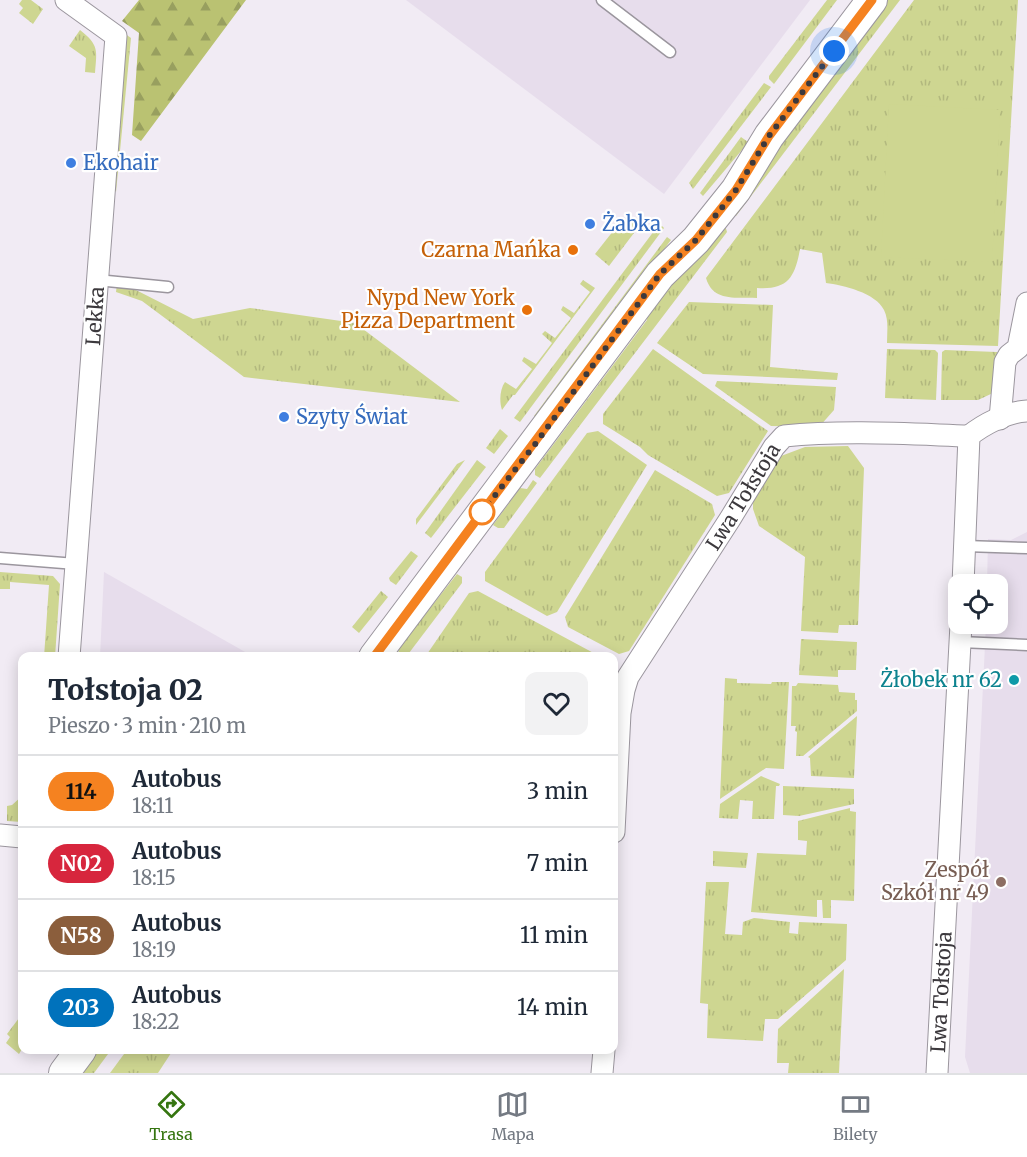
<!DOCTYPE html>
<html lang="pl">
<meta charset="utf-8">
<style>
body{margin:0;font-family:Merriweather,serif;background:#f2f2f3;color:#1f2937;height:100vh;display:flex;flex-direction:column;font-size:22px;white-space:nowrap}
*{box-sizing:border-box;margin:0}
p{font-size:20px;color:#747a83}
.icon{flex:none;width:33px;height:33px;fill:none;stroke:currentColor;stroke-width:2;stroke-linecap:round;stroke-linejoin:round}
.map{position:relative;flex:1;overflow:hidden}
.panel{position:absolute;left:18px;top:652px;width:600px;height:402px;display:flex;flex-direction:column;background:#fff;border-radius:12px;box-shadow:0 3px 15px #0003}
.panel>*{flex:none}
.badge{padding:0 12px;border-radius:20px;font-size:21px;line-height:39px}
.controls{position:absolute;left:948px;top:574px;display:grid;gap:12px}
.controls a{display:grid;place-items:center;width:60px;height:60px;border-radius:12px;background:#fff;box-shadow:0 3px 15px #0003;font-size:30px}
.you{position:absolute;width:30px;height:30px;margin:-15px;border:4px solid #fff;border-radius:50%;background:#1a73e8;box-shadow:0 0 0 9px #1a73e833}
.map>.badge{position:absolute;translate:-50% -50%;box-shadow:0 0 0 3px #fff}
.round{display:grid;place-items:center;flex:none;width:63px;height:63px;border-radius:12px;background:#f2f2f3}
.overview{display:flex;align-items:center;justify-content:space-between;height:102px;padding:0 30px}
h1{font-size:28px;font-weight:800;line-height:45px}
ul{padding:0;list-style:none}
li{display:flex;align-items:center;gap:18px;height:72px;padding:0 30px;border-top:2px solid #e0e1e3}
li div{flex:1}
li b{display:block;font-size:22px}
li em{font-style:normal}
li .badge{min-width:66px;font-weight:700;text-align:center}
.tab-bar{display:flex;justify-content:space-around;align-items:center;height:84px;border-top:2px solid #e0e1e3;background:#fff;font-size:16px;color:#747a83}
.tab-bar a{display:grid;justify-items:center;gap:3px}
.tab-bar .current{color:#357510}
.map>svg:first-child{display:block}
.built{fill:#e7ddec}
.grass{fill:url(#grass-tufts)}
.forest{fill:url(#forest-firs)}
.garden{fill:#ced691}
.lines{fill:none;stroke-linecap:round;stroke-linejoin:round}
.lane-casing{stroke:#9b969e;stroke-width:13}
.street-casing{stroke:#9b969e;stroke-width:23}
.secondary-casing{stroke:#9b969e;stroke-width:32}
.lane{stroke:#fff;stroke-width:10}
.street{stroke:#fff;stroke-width:21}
.secondary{stroke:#fff;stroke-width:30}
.line-casing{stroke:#fff;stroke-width:14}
.line{stroke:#f58220;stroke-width:9}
.walk{stroke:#3c393d;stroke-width:6;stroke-dasharray:0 10.8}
.shop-dot{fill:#3f7fe0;stroke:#fff;stroke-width:2}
.food-dot{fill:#e8710a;stroke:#fff;stroke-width:2}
.stop-dot{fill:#fff;stroke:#f58220;stroke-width:3}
.culture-dot{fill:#0f9aa8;stroke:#fff;stroke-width:2}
.education-dot{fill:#8d6e63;stroke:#fff;stroke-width:2}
.labels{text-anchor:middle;stroke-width:4.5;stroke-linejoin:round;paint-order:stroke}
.shop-label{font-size:20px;fill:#366cbe;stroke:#fff;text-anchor:start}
.food-label{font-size:20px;fill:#c56008;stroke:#fff;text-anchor:end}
.street-label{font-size:20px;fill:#3c393d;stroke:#fff}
.culture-label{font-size:20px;fill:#0d838f;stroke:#fff;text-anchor:end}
.education-label{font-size:20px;fill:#785e54;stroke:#fff;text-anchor:end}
</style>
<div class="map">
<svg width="1027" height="1073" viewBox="0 0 1027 1073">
<defs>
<pattern id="grass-tufts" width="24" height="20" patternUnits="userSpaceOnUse" patternTransform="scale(1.5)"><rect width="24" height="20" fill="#ced691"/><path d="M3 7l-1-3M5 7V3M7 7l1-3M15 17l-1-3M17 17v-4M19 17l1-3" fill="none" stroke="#b2b87e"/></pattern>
<pattern id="forest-firs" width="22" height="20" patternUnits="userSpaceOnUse" patternTransform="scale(1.5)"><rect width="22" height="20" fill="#bac272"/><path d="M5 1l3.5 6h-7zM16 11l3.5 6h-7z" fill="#989f5f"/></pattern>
</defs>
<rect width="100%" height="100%" fill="#f1ebf4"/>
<g class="built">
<polygon points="406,0 810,0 664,194"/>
<polygon points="1027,532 1027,1073 970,1073 965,1057 986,624 998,624 998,585 987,585 988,539 1011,540"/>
<polygon points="104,572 254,657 100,657"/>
</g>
<g class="grass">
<polygon points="22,0 31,0 43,9 33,24 19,13 23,8 19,4"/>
<polygon points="827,0 837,0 774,84 769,79 769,76"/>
<polygon points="886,0 900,0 736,216 731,216 787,131"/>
<path d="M 914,0 L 1018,0 L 998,346 L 887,343 C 887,332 889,320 884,310 C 876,293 843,285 826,283 L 822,253 L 800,249 C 795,277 788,290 757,288 L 757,298 C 735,297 713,302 706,278 Z"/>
<path d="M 80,30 C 99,45 97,50 95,73 L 85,72 L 86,58 L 69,46 Z"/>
<polygon points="124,33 131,38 116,192 110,182"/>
<polygon points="764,83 771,87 693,189 689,183"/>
<polygon points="741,137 748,142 747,144 703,196 700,193"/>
<polygon points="628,217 642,219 643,221 609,266 595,254 621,221"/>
<polygon points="725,225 727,232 540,478 535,475 535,469 647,320 648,304"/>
<polygon points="662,226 664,228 520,422 514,418 657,227"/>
<polygon points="667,237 671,240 538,419 534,416"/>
<path d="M 583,280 L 595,288 L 515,395 L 513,395 L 502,410 C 499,401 500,389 505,382 L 516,389 L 532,369 L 522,361 L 524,357 L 536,364 L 552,343 L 542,334 L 545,331 L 555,338 L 571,318 L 561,310 L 563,306 L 574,313 L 590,292 L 580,284 Z"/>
<polygon points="117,284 132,288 193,319 250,308 355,323 460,402 244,377 142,301 116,292"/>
<polygon points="689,302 773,305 770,367 838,373 837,380 703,374 657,343"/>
<polygon points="653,349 768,431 729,493 717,496 648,455 640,447 603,424 603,414"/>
<polygon points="887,349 935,350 938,353 936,400 885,398"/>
<polygon points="945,350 997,352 993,393 978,400 941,400 942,352"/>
<polygon points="717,381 836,387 834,410 819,427 771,426 715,386"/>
<polygon points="500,429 508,436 494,454 486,448"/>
<polygon points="598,431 647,465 557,612 547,616 485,581 485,572 587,433"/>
<polygon points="848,446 864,468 858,625 839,625 838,633 801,631 805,557 759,526 753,509 753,499 781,456 805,447"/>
<polygon points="465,460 416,525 416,519 457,464"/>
<polygon points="477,460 486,467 431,538 425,533"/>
<polygon points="655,470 712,504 715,515 629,651 619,654 568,627 565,617"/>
<polygon points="533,480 537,483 504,528 498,528 493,525 520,488 527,489"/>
<polygon points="411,551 418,556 396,585 390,581 389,578"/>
<polygon points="0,572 53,576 60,584 55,657 44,657 49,585 10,582 10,589 0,589"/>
<polygon points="457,574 462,577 462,583 406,657 397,657 400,646"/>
<polygon points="381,591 388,597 359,633 352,627"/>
<polygon points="478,591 601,657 425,657 469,593"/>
<polygon points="801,639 857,642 856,670 838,670 838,677 799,675"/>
<polygon points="725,678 737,679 737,683 771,684 772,682 789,682 784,769 766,768 720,799"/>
<polygon points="798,683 838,685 839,692 855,693 855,700 857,700 857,711 803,756 796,756 797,732 795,731 796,726 791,726 792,686 796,686"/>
<polygon points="857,716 854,778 811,776 810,758 808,757"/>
<polygon points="761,776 780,784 779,786 776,786 774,819 752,819 753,801 740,800 738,819 719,818 720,804"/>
<polygon points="783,786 854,789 854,804 799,816 783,815"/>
<polygon points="22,796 22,822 7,821 7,806 12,805"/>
<polygon points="850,808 850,811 856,812 854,901 831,900 831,918 823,918 822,900 817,900 817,917 751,912 757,853 806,855 807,841 798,840 798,821"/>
<polygon points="713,851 748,853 746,868 713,866"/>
<polygon points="706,882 729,882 725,934 742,935 743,922 754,918 790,922 789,933 798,934 799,922 847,924 846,960 778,1019 765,1019 763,1041 707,1038 708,1004 700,1003"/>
<polygon points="844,969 839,1073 788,1073 789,1063 777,1063 778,1029"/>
<polygon points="22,1014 22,1049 19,1054 6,1043 10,1037 7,1034"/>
<polygon points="99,1050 111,1050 94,1073 82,1073"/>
<polygon points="127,1050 173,1050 158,1073 110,1073"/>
</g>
<polygon class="forest" points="139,0 246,0 141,141 132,135 139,33 122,21"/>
<polygon class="garden" points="889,104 1000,110 992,262 881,257"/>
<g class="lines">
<defs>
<g id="lane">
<polyline points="602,0 670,52"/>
<polyline points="97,280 168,287"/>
<polyline points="965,546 1027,548"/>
<polyline points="0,558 76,564"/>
<polyline points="960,642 1027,645"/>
</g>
<g id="street">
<polyline points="66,0 116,36 69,657"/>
<polyline points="1000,419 1005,362 1009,355 1018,348 1027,303"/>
<path d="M 963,585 L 969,436 C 984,424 1007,412 1027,411"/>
<path id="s1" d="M 614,832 L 620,713 L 624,690 L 628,677 L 730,519 L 774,447 L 784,436 C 845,430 908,434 969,436"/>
<polyline points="0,835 22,837"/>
<polyline points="602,1073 604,1050"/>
<path id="s2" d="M 937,1073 L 961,624"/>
</g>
<g id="secondary">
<polyline points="374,657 660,275 696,240 736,190 769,136 872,0"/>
<polyline points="64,1073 81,1050"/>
</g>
</defs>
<use href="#lane" class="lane-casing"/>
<use href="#street" class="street-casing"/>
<use href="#secondary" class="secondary-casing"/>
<use href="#lane" class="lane"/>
<use href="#street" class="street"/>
<use href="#secondary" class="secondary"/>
</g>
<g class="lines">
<defs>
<polyline id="line" points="374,657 660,274 696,240 736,190 769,136 872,0"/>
</defs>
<use href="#line" class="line-casing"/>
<use href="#line" class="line"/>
<polyline class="walk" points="482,512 536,443 660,274 696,240 736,190 769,136 834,51"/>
</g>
<g class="shop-dot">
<circle cx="71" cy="163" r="6"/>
<circle cx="590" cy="224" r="6"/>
<circle cx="284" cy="417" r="6"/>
</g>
<g class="food-dot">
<circle cx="573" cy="250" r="6"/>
<circle cx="527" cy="310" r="6"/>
</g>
<circle class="stop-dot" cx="482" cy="512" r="12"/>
<circle class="culture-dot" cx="1014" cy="680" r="6"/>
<circle class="education-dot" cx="1001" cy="882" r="6"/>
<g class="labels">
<g class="shop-label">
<text x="83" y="170">Ekohair</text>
<text x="602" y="231">Żabka</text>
<text x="296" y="424">Szyty Świat</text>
</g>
<g class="food-label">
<text x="561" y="257">Czarna Mańka</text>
<text x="515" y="305">Nypd New York<tspan x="515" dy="23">Pizza Department</tspan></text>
</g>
<g class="street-label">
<text transform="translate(95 316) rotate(-86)" y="7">Lekka</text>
<text dy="7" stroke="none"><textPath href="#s1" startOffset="370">Lwa Tołstoja</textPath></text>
<text dy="7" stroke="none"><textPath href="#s2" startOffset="81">Lwa Tołstoja</textPath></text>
</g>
<g class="culture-label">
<text x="1002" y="687">Żłobek nr 62</text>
</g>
<g class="education-label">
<text x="989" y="877">Zespół<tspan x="989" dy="23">Szkół nr 49</tspan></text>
</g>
</g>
</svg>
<div class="controls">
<a><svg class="icon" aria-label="locate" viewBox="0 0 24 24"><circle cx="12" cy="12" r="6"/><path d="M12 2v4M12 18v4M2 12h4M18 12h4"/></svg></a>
</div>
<div class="you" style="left:834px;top:51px"></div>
<section class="panel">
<div class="overview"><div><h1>Tołstoja 02</h1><p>Pieszo · 3 min · 210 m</p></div><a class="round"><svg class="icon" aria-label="heart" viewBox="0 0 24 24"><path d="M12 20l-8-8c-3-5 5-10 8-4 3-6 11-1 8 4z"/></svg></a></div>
<ul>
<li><span class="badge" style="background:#f58220;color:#111">114</span><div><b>Autobus</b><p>18:11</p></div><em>3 min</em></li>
<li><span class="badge" style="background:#d7263d;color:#fff">N02</span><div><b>Autobus</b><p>18:15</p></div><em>7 min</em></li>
<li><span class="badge" style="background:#8b5e3c;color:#fff">N58</span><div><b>Autobus</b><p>18:19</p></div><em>11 min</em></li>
<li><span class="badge" style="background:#0072bc;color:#fff">203</span><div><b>Autobus</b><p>18:22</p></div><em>14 min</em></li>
</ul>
</section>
</div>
<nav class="tab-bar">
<a class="current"><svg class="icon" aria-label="directions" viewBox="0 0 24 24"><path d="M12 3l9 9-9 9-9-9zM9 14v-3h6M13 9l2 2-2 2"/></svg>Trasa</a>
<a><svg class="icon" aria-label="map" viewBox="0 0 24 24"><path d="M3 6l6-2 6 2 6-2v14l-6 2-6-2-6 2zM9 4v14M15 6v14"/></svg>Mapa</a>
<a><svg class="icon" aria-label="tickets" viewBox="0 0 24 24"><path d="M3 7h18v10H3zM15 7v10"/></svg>Bilety</a>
</nav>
